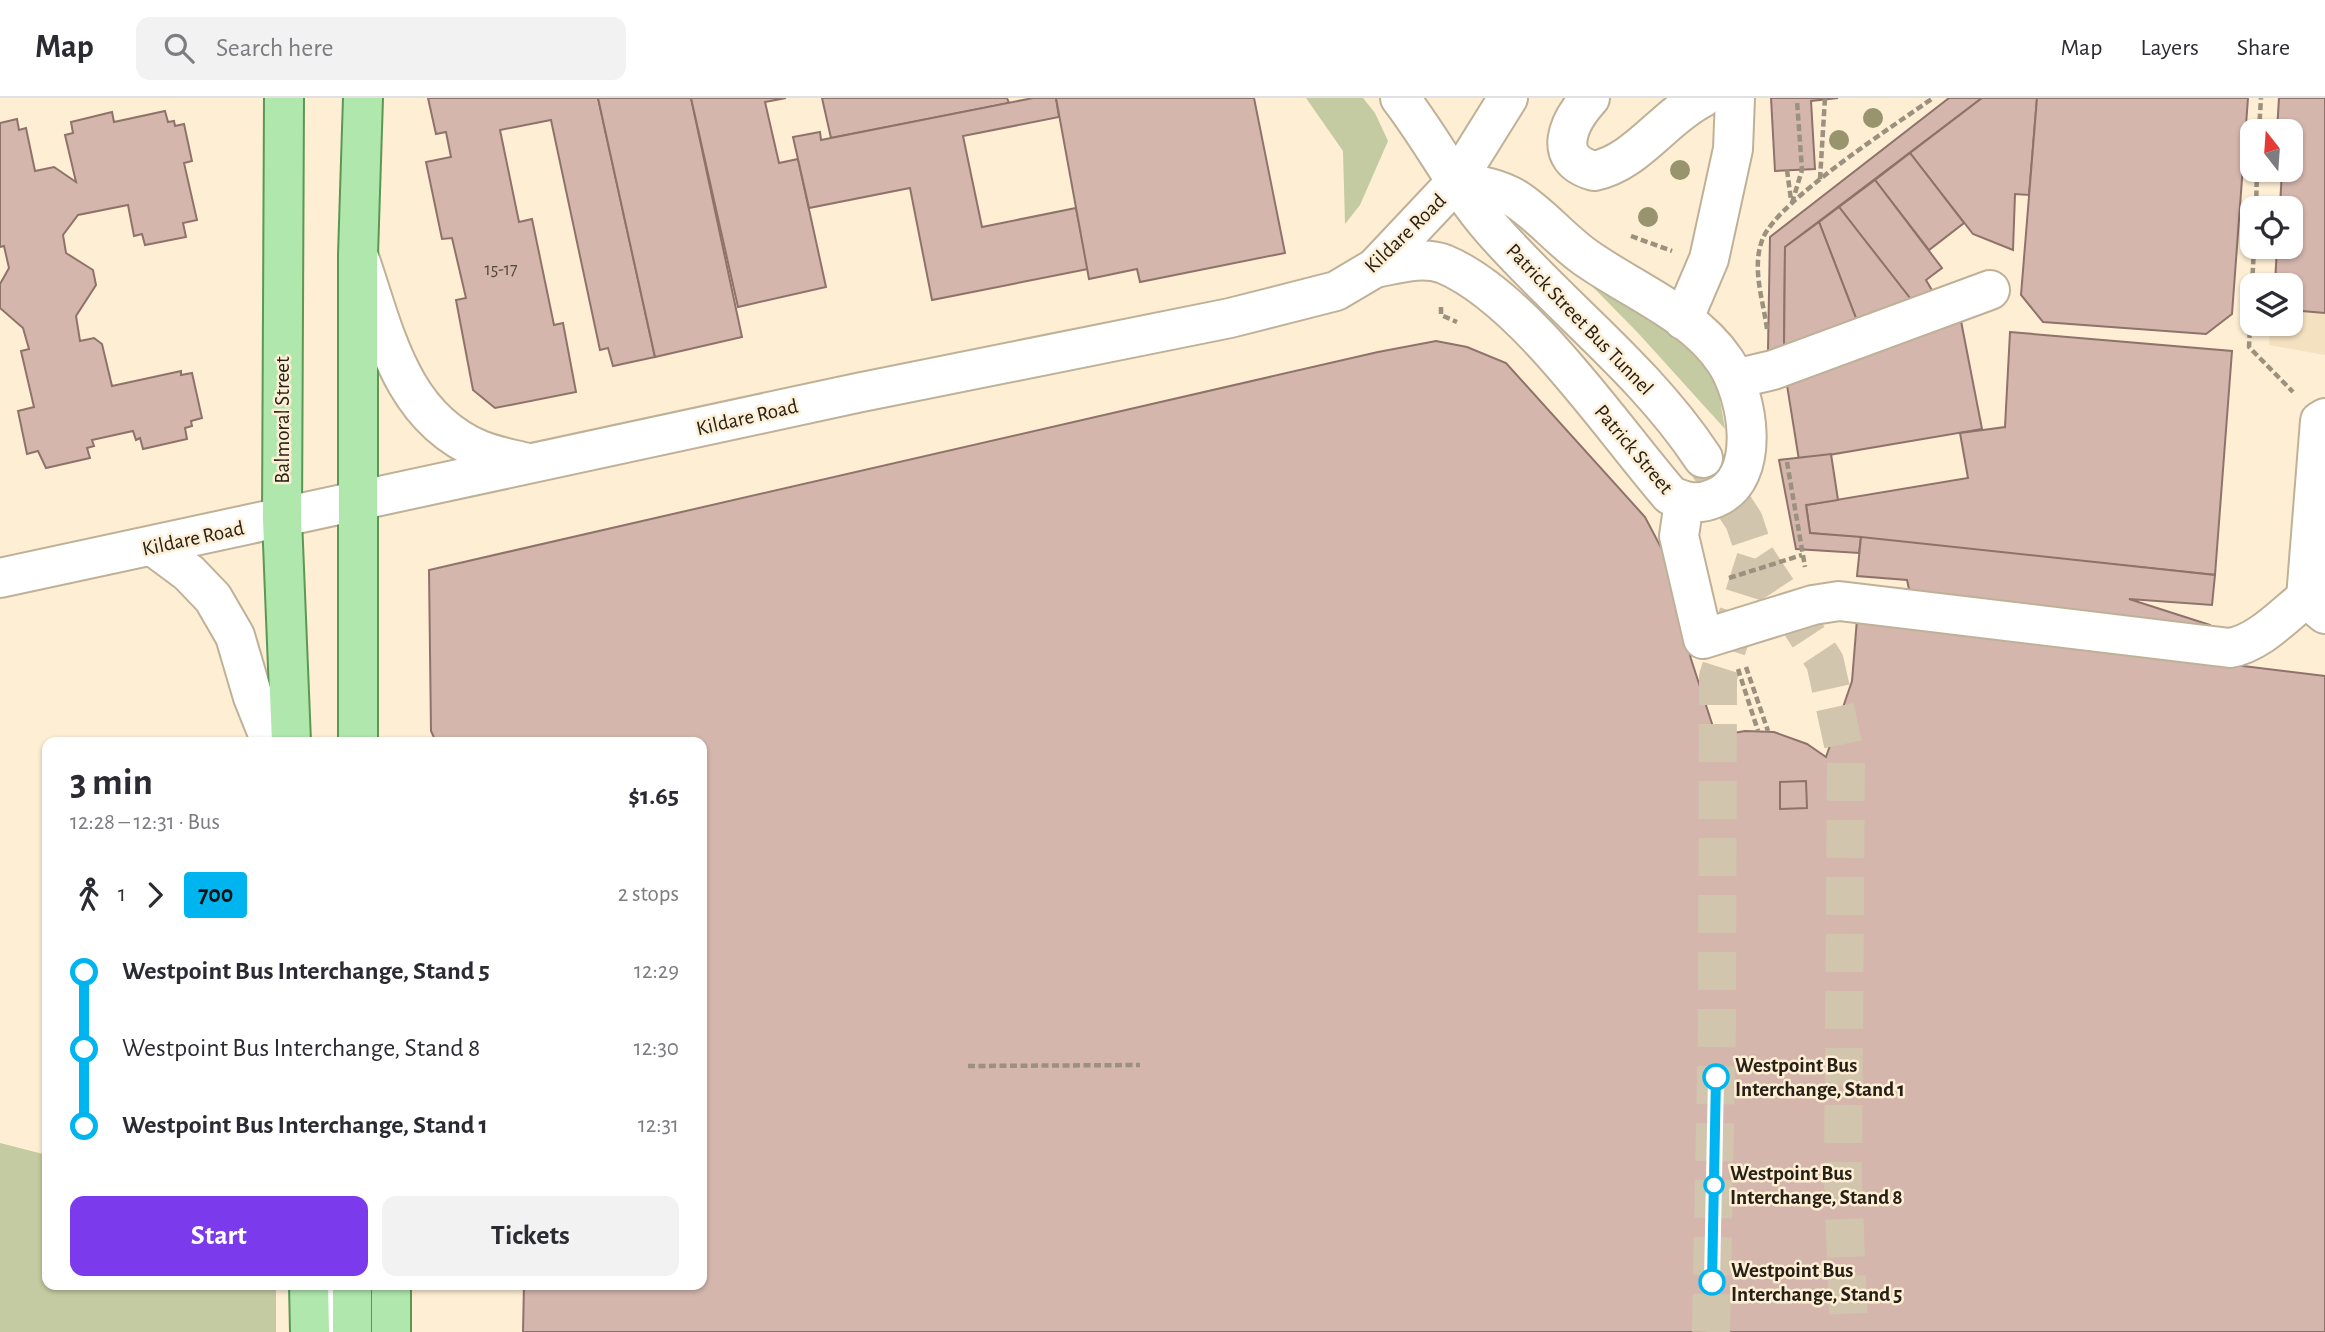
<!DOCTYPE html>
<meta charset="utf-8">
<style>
body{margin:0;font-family:"Alegreya Sans",sans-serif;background:#f2f2f3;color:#2b2b33;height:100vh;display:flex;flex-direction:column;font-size:26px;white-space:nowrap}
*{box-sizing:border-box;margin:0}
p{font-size:23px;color:#7c7c81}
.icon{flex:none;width:38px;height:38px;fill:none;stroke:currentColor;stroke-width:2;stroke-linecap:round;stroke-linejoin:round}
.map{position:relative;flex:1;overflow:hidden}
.sheet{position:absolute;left:42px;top:639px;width:665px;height:553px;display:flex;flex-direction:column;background:#fff;border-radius:14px;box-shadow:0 2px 5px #0004}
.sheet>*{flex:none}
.badge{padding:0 14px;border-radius:5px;font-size:24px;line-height:46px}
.needle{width:46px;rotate:343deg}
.fabs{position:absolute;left:2240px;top:21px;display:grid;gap:14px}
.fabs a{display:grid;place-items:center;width:63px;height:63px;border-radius:14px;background:#fff;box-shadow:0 2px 5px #0004;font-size:35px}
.map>.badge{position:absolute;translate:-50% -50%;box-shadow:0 0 0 4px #fff}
.legs{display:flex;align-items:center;gap:10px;height:77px;padding:0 28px;font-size:23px}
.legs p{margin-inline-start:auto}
.overview{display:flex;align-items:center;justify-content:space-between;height:119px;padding:0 28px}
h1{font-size:38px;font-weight:700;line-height:52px}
.cta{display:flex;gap:14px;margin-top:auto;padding:14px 28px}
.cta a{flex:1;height:80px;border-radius:14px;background:#7c3aed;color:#fff;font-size:28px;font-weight:700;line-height:80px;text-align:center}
.cta a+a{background:#f2f2f3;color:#2b2b33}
ul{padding:0 28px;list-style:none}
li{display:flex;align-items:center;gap:24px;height:77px;font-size:26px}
li i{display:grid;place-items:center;width:10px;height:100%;margin:0 9px;background:currentColor}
li i::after{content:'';width:18px;height:18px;margin:-9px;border:5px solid;border-radius:50%;background:#fff}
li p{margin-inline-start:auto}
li:first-child i{background:linear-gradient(#0000 50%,currentColor 0)}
li:last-child i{background:linear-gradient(currentColor 50%,#0000 0)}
header{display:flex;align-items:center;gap:42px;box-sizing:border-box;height:98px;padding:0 35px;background:#fff;border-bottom:2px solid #e1e1e2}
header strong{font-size:33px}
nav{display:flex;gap:38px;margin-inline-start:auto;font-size:24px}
.search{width:490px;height:63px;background:#f2f2f3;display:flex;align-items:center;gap:18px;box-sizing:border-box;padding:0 24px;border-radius:14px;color:#7c7c81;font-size:26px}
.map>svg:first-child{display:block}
.built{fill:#f4e1c0}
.green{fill:#c4cba2}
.building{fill:#d4b6ad;stroke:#8f726a;stroke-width:2}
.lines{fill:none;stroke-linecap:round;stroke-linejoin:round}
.minor-tunnel{stroke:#d2c5ae;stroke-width:38;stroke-dasharray:38 19;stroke-linecap:butt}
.minor-casing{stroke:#bfb198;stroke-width:42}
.major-casing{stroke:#5d9755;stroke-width:42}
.path{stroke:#9b917e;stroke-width:4.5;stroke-dasharray:7 3.5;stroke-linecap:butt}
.minor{stroke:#fff;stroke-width:38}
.major{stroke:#afe7ad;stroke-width:38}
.tree{fill:#97946e}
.line-1-casing{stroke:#fff;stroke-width:16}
.line-1{stroke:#00b5ef;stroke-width:10}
.stop-1-dot{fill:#fff;stroke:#00b5ef;stroke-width:3.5}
.labels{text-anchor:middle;stroke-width:5;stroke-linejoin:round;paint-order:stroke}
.number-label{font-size:18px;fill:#52463c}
.street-label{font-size:21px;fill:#262017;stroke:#fdeed4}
.stop-label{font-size:21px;font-weight:bold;fill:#262017;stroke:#fdeed4;text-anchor:start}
</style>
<header>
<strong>Map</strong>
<div class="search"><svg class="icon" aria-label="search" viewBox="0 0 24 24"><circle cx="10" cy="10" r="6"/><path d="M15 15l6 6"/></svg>Search here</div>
<nav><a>Map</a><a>Layers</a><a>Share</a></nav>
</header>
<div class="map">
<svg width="2325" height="1234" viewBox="0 0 2325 1234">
<rect width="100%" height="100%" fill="#fdeed4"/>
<polygon class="built" points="2286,0 2325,0 2325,257 2269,247 2270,226 2291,226 2291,187 2273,187 2276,149 2291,149 2291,110 2278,110 2281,72 2291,72 2291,33 2284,33"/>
<g class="green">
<polygon points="1306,0 1363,0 1375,15 1388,43 1360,107 1345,126 1343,53"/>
<polygon points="1539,134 1703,260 1717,284 1725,331 1639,236"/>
<polygon points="0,1045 47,1057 47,1186 276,1187 276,1234 0,1234"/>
</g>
<g class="building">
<polygon points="428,0 598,0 655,259 613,268 608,250 600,252 551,22 500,32 519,124 532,121 554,227 563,225 576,294 495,310 473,292 456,202 466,200 452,140 442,141 426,64 451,59 446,34 436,36"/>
<polygon points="598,0 691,0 742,239 655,259"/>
<polygon points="691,0 786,0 765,4 779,65 798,61 826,189 738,209"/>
<polygon points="822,0 1007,0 1009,5 831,40"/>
<polygon points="1033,0 1056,0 1059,19 963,38 982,129 1076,110 1088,171 932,202 910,90 809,110 793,39 820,34 821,42 831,40"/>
<polygon points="1056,0 1254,0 1285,155 1140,184 1137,171 1089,181"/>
<polygon points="1771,0 1838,0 1811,3 1815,71 1775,73"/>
<polygon points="1949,0 1982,0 1785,149 1784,252 1768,252 1770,139"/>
<polygon points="1982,0 2037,0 2029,97 2015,96 2013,152 1973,136 1910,55"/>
<polygon points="2037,0 2248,0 2232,216 2206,236 2043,224 2021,197"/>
<polygon points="2279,0 2325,0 2325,215 2291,212 2291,187 2275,187 2277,149 2291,149 2291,110 2280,110 2282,72 2291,72 2291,33 2277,33"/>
<polygon points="165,13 168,24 174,23 175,28 184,26 192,63 184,65 197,122 183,125 186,139 145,147 142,136 134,138 128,107 78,117 63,137 66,155 93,172 96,187 76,218 80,243 94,240 102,246 112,288 181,273 181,277 192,275 202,320 191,323 192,328 185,330 187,341 143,351 140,340 136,342 133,333 92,342 94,348 87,350 90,360 46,370 38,353 27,356 18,313 34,309 21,253 29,251 23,230 0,210 0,186 9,170 4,148 0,149 0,25 17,21 19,32 26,30 35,73 54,69 76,84 65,37 73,35 71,24 112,14 114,24"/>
<polygon points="1910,55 1964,125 1929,152 1875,82"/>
<polygon points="1875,82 1942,170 1926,182 1933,194 1914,206 1839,109"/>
<polygon points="1839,109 1917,209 1859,228 1819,124"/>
<polygon points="1819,124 1859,228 1784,252 1785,149"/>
<polygon points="1961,223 1982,331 1799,362 1786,281"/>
<polygon points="2010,234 2232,253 2215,477 1810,435 1806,407 1968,380 1960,335 2005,329"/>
<polygon points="1436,243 1467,249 1506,265 1645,419 1665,457 1691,561 1716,638 1745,633 1774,634 1807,646 1826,659 1852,583 1857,521 2325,578 2325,1234 523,1234 524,1186 702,1186 702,644 436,644 431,633 429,472 1378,254"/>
<polygon points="1831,356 1838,402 1806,407 1810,435 1861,439 1859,455 1796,451 1779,362"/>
<polygon points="1861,439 2215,477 2212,507 2129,501 2210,527 2206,564 1917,528 1907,482 1857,478"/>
<polygon points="1806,683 1807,710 1780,711 1780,684"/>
</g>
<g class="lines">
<g class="minor-tunnel">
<polyline points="1703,360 1744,423 1756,459 1825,564 1846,660 1843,1083 1849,1234"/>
<polyline points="1711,1234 1717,924 1718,579 1756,459"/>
</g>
<defs>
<g id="minor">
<path d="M 1400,0 C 1433,43 1457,91 1492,131 C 1561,210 1645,272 1703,360"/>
<path d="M 1590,0 C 1569,23 1550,61 1594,73 C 1636,65 1664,19 1702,0"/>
<path d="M 360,162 C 385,235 401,319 480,352 C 495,358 512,361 527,365"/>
<path d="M 1375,170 C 1397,166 1422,158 1444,166 C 1525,200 1612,330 1670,397 C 1686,405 1699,407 1715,400 C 1763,380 1748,297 1725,263 C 1693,215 1631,192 1585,159 C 1561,142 1541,117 1516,101 C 1498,90 1476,86 1455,85"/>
<polyline points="1683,222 1709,161 1733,51 1735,0"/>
<polyline points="1735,281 1773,272 1990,192"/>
<path d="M 1684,404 L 1679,438 L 1703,541 L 1813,507 L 1839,503 L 2230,550 C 2259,545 2283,518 2306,500"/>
<polyline points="154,449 189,475 213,500 235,538 253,599 271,644"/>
<polyline points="0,480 857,295 1230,220 1336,193 1375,170 1455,85 1508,0"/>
<polyline points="2325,516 2306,500 2320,323 2325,320"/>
<polyline points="330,1186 330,1234"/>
</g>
<g id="major">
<polyline points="284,0 282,421 291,644"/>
<polyline points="358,644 358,157 363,0"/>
<polyline points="309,1186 310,1234"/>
<polyline points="352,1234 352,1186"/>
<polyline points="391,1234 391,1186"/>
</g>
</defs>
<use href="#minor" class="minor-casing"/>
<use href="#major" class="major-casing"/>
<g class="path">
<polyline points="2259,33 2261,0"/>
<polyline points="1787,72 1791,102"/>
<polyline points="1820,81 1825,0"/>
<polyline points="1792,105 1802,72 1797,3"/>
<polyline points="2256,110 2257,72"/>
<polyline points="1631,138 1672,153"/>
<polyline points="2254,149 2249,249 2293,294"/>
<polyline points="1441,209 1441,217 1457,224"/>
<path d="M 1767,231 C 1763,201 1751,169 1763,140 C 1779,102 1895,27 1933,0"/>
<polyline points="1787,364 1805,469"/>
<polyline points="1729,480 1802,457"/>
<polyline points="1746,569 1768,633"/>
<polyline points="1738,571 1758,633"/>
<polyline points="968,968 1140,967"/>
</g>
<use href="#minor" class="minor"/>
<use href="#major" class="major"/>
</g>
<g class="tree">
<circle cx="1873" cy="20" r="10"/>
<circle cx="1839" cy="42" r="10"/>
<circle cx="1680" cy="72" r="10"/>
<circle cx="1648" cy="119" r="10"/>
</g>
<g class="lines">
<defs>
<polyline id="line-1" points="1712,1184 1716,979"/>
</defs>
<use href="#line-1" class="line-1-casing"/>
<use href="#line-1" class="line-1"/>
</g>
<g class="stop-1-dot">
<circle cx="1716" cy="979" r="12"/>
<circle cx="1714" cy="1087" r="9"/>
<circle cx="1712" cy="1184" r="12"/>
</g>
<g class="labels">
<g class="number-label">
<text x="501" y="177">15-17</text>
</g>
<g class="street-label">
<text transform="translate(1405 135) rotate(-44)" y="7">Kildare Road</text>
<text transform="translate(1580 221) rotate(46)" y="7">Patrick Street Bus Tunnel</text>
<text transform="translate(747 319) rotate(-13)" y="7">Kildare Road</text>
<text transform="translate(282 322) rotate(-90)" y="7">Balmoral Street</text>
<text transform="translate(1634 351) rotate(50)" y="7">Patrick Street</text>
<text transform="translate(193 440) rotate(-12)" y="7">Kildare Road</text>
</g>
<g class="stop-label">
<text x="1735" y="974">Westpoint Bus<tspan x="1735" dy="24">Interchange, Stand 1</tspan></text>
<text x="1730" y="1082">Westpoint Bus<tspan x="1730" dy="24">Interchange, Stand 8</tspan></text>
<text x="1731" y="1179">Westpoint Bus<tspan x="1731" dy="24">Interchange, Stand 5</tspan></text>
</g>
</g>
</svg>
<div class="fabs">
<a><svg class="needle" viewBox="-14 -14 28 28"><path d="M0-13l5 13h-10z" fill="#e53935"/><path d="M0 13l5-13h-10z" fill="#7c7c81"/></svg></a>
<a><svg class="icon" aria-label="locate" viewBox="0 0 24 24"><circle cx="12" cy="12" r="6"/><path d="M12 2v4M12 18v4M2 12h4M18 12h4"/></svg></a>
<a><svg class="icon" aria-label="layers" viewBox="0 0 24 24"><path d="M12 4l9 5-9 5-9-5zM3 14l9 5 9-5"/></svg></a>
</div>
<section class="sheet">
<div class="overview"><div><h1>3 min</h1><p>12:28 – 12:31 · Bus</p></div><b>$1.65</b></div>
<div class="legs"><svg class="icon" aria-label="walk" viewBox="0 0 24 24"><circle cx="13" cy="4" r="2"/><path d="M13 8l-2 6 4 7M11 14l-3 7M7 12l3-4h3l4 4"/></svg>1<svg class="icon" aria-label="forward" viewBox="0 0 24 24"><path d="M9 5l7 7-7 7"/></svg><b class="badge" style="background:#00b5ef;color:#111">700</b><p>2 stops</p></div>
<ul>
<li><i style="color:#00b5ef"></i><b>Westpoint Bus Interchange, Stand 5</b><p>12:29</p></li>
<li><i style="color:#00b5ef"></i><span>Westpoint Bus Interchange, Stand 8</span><p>12:30</p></li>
<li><i style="color:#00b5ef"></i><b>Westpoint Bus Interchange, Stand 1</b><p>12:31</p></li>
</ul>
<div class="cta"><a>Start</a><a>Tickets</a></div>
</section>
</div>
